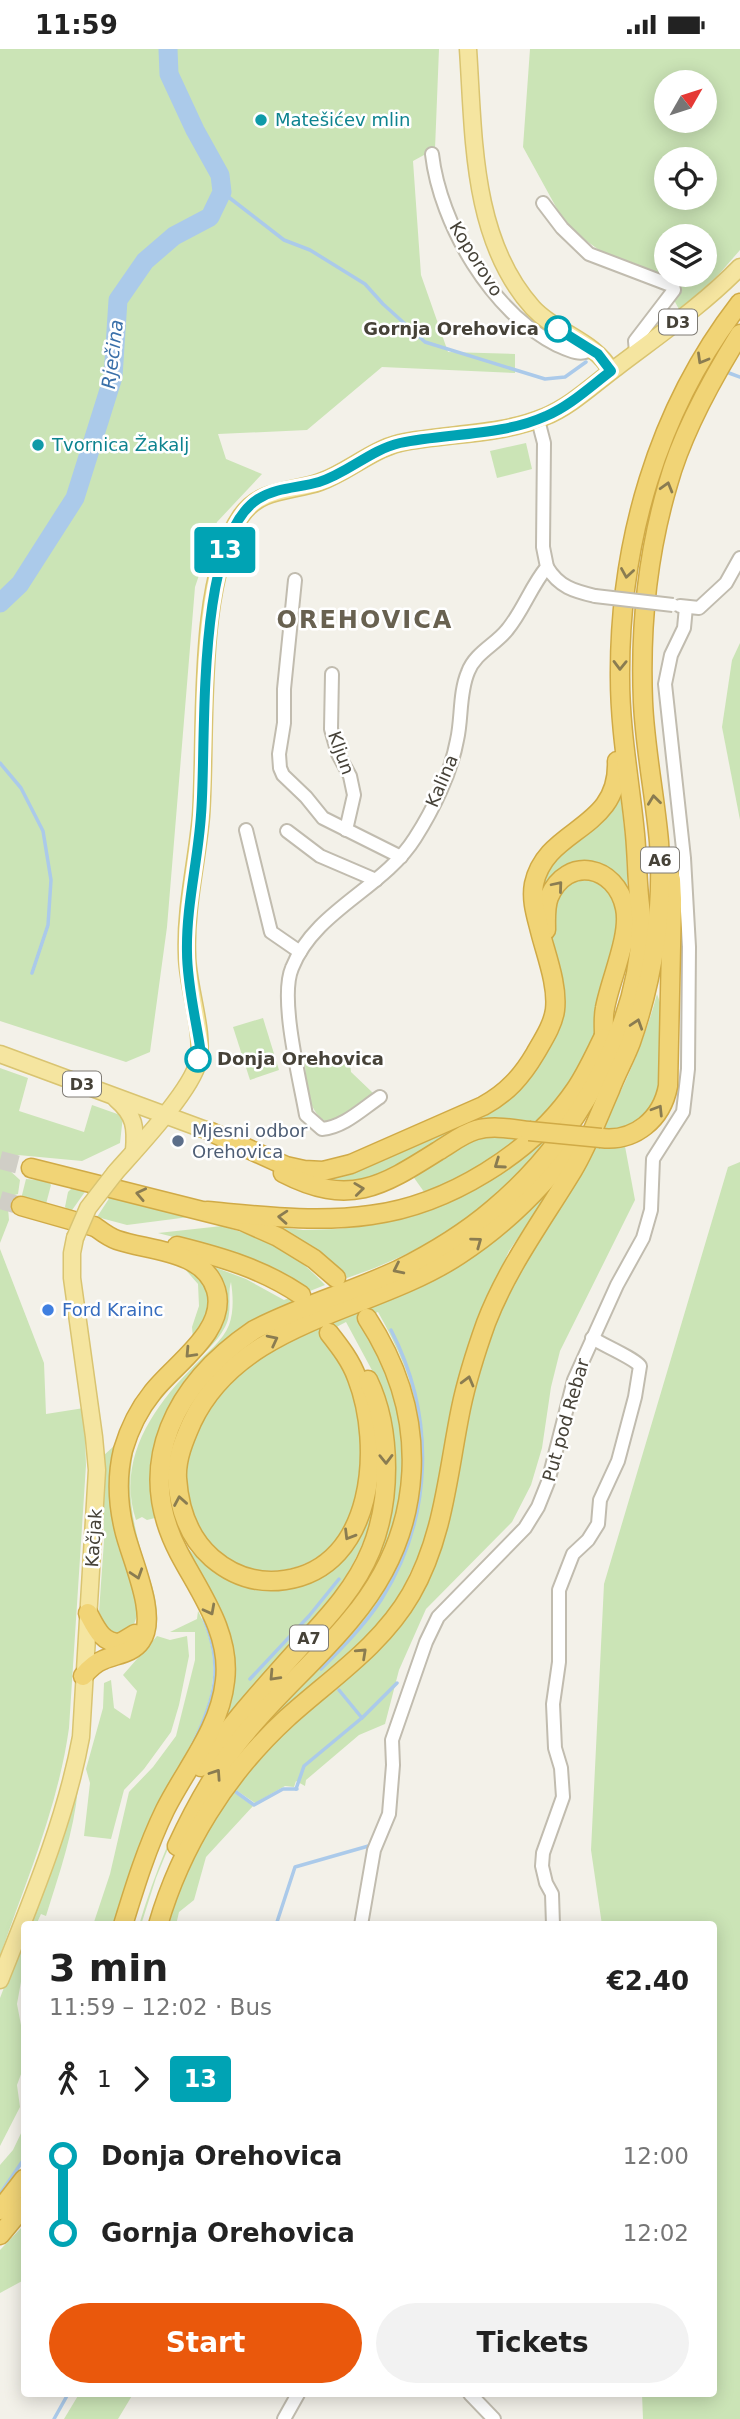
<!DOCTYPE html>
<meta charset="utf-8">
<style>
body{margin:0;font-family:"DejaVu Sans",sans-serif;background:#f2f2f2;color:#222;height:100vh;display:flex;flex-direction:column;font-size:26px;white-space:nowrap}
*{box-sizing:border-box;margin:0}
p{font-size:23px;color:#767676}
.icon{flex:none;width:38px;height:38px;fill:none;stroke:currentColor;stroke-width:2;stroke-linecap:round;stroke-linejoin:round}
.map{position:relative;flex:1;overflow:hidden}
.details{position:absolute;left:21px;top:1872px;width:696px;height:476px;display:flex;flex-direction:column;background:#fff;border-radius:7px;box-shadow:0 4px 18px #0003}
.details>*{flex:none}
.badge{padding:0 14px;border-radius:5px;font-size:24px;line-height:46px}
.needle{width:46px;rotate:51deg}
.fabs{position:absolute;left:654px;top:21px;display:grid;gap:14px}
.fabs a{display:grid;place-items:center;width:63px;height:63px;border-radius:50%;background:#fff;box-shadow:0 4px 18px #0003;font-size:35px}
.map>.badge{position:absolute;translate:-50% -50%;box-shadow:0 0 0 4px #fff}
.legs{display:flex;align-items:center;gap:10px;height:77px;padding:0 28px;font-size:23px}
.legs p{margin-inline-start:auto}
.headline{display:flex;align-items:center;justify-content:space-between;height:119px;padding:0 28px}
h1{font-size:38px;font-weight:800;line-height:52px}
.primary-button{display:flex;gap:14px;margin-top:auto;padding:14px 28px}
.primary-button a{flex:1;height:80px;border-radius:42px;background:#ea580c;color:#fff;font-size:28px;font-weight:800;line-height:80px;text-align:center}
.primary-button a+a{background:#f2f2f2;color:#222}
ul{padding:0 28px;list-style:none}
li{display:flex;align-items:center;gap:24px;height:77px;font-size:26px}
li i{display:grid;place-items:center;width:10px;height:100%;margin:0 9px;background:currentColor}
li i::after{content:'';width:18px;height:18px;margin:-9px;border:5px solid;border-radius:50%;background:#fff}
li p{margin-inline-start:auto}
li:first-child i{background:linear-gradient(#0000 50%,currentColor 0)}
li:last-child i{background:linear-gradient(currentColor 50%,#0000 0)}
.status{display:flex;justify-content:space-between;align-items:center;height:49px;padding:0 35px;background:#fff;direction:ltr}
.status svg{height:19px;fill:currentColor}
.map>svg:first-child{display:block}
.green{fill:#cbe4b6;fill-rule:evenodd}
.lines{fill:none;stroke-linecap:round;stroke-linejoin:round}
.stream{stroke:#abcaea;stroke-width:3.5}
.river{stroke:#abcaea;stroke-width:19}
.highway-tunnel{stroke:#d0cec6;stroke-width:18;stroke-dasharray:18 9;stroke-linecap:butt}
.minor-casing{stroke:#c1bcaf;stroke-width:16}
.major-casing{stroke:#d9c471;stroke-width:19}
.highway-casing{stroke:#d0aa46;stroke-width:21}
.minor{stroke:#fff;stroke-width:12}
.major{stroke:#f5e5a0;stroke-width:16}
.highway{stroke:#f1d476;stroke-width:18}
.minor-bridge-casing{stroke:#c1bcaf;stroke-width:16;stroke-linecap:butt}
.major-bridge-casing{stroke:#d9c471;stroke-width:19;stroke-linecap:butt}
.highway-bridge-casing{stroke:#d0aa46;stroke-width:21;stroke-linecap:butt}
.minor-bridge{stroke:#fff;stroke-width:12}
.major-bridge{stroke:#f5e5a0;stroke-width:16}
.highway-bridge{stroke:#f1d476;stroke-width:18}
.oneway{stroke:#8a7c51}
.line-1-casing{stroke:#fff;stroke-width:16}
.line-1{stroke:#00a3b4;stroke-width:10}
.culture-dot{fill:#0f9aa8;stroke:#fff;stroke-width:2.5}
.stop-1-dot{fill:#fff;stroke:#00a3b4;stroke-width:3.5}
.service-dot{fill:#5c6f8a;stroke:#fff;stroke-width:2.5}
.shop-dot{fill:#3f7fe0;stroke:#fff;stroke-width:2.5}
.labels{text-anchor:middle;stroke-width:5;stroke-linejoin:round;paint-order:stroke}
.shield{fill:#fff;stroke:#7e7b74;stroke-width:2}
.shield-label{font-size:16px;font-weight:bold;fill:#464238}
.culture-label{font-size:18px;fill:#0d838f;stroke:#fff;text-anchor:start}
.street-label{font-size:18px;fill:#464238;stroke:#fff}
.stop-label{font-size:18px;font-weight:bold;fill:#464238;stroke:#fff;text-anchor:end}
.service-label{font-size:18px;fill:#4e5e75;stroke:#fff;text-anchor:start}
.shop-label{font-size:18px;fill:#366cbe;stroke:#fff;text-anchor:start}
.water-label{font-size:19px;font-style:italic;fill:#3a70a9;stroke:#fff}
.district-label{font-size:24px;font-weight:bold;letter-spacing:2px;fill:#686150;stroke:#fff}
</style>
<div class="status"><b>11:59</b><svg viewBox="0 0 49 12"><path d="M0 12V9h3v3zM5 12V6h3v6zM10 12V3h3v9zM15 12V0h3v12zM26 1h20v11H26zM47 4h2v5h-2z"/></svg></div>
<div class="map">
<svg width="740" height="2370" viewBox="0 0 740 2370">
<rect width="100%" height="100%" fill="#f3f1e9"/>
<g class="green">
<polygon points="0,0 439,0 435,100 413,112 421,226 448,303 515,305 515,324 382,318 307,381 218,385 226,410 262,425 217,473 195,538 167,878 150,1003 126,1013 0,972"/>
<path d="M 530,0 L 740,0 L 740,201 L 720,224 L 680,262 L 669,242 L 627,221 L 567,178 L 523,98 ZM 667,33 L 705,33 L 705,72 L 667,72 ZM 667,110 L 705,110 L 705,149 L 667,149 ZM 667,187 L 705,187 L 705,226 L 667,226 Z"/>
<polygon points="526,394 532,420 497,429 490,402"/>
<polygon points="740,594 740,771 722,678 732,611"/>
<polygon points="620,743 626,795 628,853 592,816 539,848 549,818"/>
<polygon points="594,824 622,856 601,984 577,1029 534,1077 496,1073 377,1130 345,1135 300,1126 473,1067 546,995 551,854 565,834"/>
<path d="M 657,945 L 664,965 L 661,1044 L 637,1076 L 600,1083 C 624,1039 644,994 657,945 Z"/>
<polygon points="263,969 279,1021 250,1031 233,978"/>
<path d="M 349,1006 L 351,1023 L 373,1044 L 335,1071 L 327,1073 C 304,1061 307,1030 304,1007 Z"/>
<polygon points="0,1019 28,1029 19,1062 84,1083 92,1056 123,1067 120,1094 82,1112 18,1106 8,1120 20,1131 18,1145 7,1148 9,1171 0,1194"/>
<path d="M 571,1058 C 513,1144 445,1196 347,1229 L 332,1214 L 270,1177 L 303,1181 L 337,1180 L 379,1175 L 428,1159 Z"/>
<polygon points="525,1085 490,1113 427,1147 412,1126 474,1088"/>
<polygon points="624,1092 635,1151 560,1302 551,1338 542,1399 531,1436 512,1473 426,1560 399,1621 385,1675 359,1686 306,1731 305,1737 296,1732 294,1738 285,1737 255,1754 230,1737 409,1558 484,1296 519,1217 595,1093"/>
<polygon points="740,1113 740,2370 643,2370 642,2345 714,2345 714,1876 602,1876 591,1801 604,1535 728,1118"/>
<polygon points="26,1130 48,1132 51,1136 46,1155 21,1150"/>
<polygon points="74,1137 87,1140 70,1164 65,1158 68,1143"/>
<path d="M 546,1142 L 546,1148 L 509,1202 L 479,1267 L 454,1351 L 446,1408 L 434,1459 L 423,1497 L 396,1553 L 370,1586 L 255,1688 L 252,1686 C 275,1662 299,1637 322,1613 C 344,1590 368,1566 384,1539 C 410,1494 426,1425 419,1373 C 414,1334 398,1298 378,1263 L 360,1271 C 367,1282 374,1292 379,1303 C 409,1361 411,1441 385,1500 C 376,1522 363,1541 350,1560 L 176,1780 L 156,1829 L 141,1876 L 139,1876 C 157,1816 180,1762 214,1709 L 379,1496 L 381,1338 L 346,1273 L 323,1285 C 330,1293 337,1302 342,1311 C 367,1352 370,1444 342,1484 C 319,1516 282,1529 245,1518 C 237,1516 227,1513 221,1508 C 211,1499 201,1485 195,1474 C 174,1436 189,1393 210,1359 C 215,1352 219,1343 225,1337 C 258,1301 306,1280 348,1256 C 414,1218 480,1180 546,1142 Z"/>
<polygon points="112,1145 190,1166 189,1168 127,1176 97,1168"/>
<path d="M 222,1177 C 264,1189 295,1203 325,1236 L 310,1242 C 260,1207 216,1199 158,1184 Z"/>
<path d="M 0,1200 L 44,1314 L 46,1365 L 84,1359 L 86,1416 L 69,1679 C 58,1758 26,1832 0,1907 Z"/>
<path d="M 170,1212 C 216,1233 220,1248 193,1290 L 192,1278 L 199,1257 L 198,1235 L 184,1219 Z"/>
<path d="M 214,1218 L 246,1230 L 284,1251 L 308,1242 L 313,1246 C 287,1258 260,1268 236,1284 C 170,1327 142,1393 155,1469 L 147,1471 L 142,1468 L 136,1471 C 116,1410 154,1357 194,1317 C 206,1304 223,1292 229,1276 C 234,1262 233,1247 231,1233 C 227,1245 233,1264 225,1278 C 217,1294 202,1305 190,1318 C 165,1343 137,1374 132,1411 C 127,1444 133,1474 142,1505 C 150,1532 161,1555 156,1583 L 154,1546 L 137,1495 L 128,1458 L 127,1426 L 132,1393 L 148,1361 L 205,1298 L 218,1226 Z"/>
<path d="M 114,1397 C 107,1433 111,1464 119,1500 L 122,1503 C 131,1527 147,1559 130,1582 L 118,1586 L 107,1582 L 99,1563 L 104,1492 L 103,1407 Z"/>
<path d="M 375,1426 L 380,1426 C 368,1512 336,1545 281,1608 C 263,1628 247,1650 227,1668 L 233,1628 L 183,1498 L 186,1497 C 204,1517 227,1537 255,1538 C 275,1538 296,1532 315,1529 Z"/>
<path d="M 198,1562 C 240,1642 186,1695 154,1765 C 137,1801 126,1839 113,1876 L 93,1876 L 110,1825 L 129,1743 L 153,1718 L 176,1687 L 195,1611 L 195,1583 L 170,1583 L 197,1570 Z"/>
<polygon points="157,1587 170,1591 187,1587 189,1607 179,1656 171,1683 144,1720 124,1741 111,1790 84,1787 90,1734 86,1720 103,1659 104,1634 111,1631 114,1659 130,1670 137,1642 123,1626"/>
<path d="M 78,1739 C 74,1783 59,1825 46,1867 L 41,1865 L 36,1876 L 28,1876 Z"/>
<polygon points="228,1739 253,1757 206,1808 194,1851 179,1863 176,1876 161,1876 166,1859"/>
<polygon points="24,1886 24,1916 17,1955 24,1992 24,2017 17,2036 20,2058 0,2097 0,1949"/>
<polygon points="24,2078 24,2108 0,2143 0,2116 13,2101"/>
<polygon points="24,2176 24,2231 0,2244 0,2201"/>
<polygon points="79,2345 133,2345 118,2370 64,2370"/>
</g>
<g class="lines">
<g class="stream">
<polyline points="222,143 284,191 310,201 365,235 383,255 425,293 545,330 565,328 586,313"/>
<polyline points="729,324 740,328"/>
<polyline points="0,714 21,739 43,782 51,831 48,876 32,924"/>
<path d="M 321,1620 C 342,1599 364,1577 381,1551 C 433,1469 436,1368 391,1281"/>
<polyline points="250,1630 309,1567 339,1530"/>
<polyline points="339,1641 362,1669"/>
<path d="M 193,1695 C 215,1649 224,1619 204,1570"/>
<polyline points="296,1740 304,1717 363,1668 397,1634"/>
<polyline points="236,1743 254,1756 283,1740 297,1740"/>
<polyline points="276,1876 295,1818 372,1796"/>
<polyline points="0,2145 24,2110"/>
<polyline points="54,2370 68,2345"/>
</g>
<polyline class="river" points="0,554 20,535 75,449 113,328 118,251 145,212 174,187 210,168 222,143 220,126 195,81 169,25 168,0"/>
<g class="highway-tunnel">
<polyline points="0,1111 31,1119"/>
<polyline points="0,1151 21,1157"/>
</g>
<defs>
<g id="minor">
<path d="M 432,105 C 440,175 492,264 557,296 C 568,301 581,308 592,300"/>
<polyline points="543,154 562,179 589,205 673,237 674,241 635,292 636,303"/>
<path d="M 547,518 C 559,538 574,542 595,547"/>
<polyline points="295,531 284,640 284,674 279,705 280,719 283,726 306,748 323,769 401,808"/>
<polyline points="680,557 699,559 726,534 740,509"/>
<polyline points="332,625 331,680 338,705 350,727 354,746 346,781"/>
<polyline points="246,781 271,883 300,903"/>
<polyline points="287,782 320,807 376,831"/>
<path d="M 380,1048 C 362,1060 344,1078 322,1080 L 306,1066 C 300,1031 279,949 292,919 C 315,861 383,840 415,789 C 433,761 451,724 457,691 C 462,670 459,644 468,623 C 475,604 495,596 507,581 C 523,562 531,537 547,518 L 543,498 L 544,394 L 538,371"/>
<polyline points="361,1876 374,1801 389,1765 393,1716 392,1691 426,1593 438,1568 525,1479 538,1458 548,1433 574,1331 617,1236 643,1189 651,1161 653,1110 683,1063 688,1020 689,898 684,809 665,635 671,606 684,579 686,558"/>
<path d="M 553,1876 L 552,1845 L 546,1834 L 542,1817 L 543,1804 L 563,1748 L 561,1719 L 555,1699 L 553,1655 L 559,1613 L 559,1541 L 573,1505 L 588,1491 L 598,1475 L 600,1451 L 618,1412 L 635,1348 L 640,1317 C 634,1309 603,1296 592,1289"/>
<polyline points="470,2345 494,2370"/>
<polyline points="284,2370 298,2345"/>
</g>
<g id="major">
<path d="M 468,0 C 474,87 471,190 533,259 C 556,284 595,292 611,322"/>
<polyline points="0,1005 211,1083"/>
<path d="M 116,1050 C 135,1066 136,1079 134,1102"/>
<path d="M 115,1124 C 137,1099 191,1042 198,1013 C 205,984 187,937 187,906 C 185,859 197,813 201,767 C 207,685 195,534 241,467 C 260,439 292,443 320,433 C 348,423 371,401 400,394 C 447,384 498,387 544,368 C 570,358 594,335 617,318 C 659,286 703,256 740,218"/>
<path d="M 0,1931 C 31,1853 66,1770 81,1688 L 97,1421 L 94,1388 L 72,1229 L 72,1204 L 75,1189"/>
</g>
<g id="highway">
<path d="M 546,881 C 546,870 545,858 549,848 C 567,806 616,816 625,859 C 631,886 610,931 605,959 C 603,968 604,977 604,986"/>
<path d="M 211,1083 L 286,1117 L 304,1121 L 323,1122 L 351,1115 L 483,1057 C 507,1044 522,1027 535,1005 C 543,991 553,976 555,961 C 558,936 546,906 540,882 C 536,866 531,851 534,835 C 546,778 620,782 617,712"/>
<path d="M 601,1089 C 635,1093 662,1070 668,1037 L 672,851 L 671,831 L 666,814"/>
<polyline points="31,1119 242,1172 278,1188 314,1210 336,1229"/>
<path d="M 283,1124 C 349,1158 381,1138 438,1102 C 450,1095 462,1085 476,1081 C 493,1076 512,1080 529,1082"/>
<polyline points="21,1157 95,1178"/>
<path d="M 207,1162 C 262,1167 316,1174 371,1166 C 448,1156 532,1104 575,1041 C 586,1025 594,1007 603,989"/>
<path d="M 177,1197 C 221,1208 263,1220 301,1246"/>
<path d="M 329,1284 C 340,1298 351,1312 357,1329 C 383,1396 375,1518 285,1531 C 258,1535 233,1527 212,1509 C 188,1488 179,1459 177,1429 C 176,1410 184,1391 192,1373 C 241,1270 371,1264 459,1206 C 507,1175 546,1135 580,1089"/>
<path d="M 88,1564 C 96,1579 102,1594 120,1594 L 135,1585"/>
<path d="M 83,1627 C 89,1620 95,1614 103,1611 C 116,1605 132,1605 141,1592 C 159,1567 130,1508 124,1480 C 118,1455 117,1426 123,1401 C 129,1381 139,1360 152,1344 C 173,1316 228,1282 216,1241 C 204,1201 149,1202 117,1191 C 108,1188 101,1182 94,1177"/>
<path d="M 201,1718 C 228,1678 260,1643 292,1607 C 322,1574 354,1543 371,1501 C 382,1474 386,1447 386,1419 C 386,1389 381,1358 368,1331"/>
<path d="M 177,1797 C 194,1760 214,1724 239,1692 C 273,1648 316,1613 351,1570 C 427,1480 431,1367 367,1269"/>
<path d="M 123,1876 C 135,1837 147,1798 165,1761 C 186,1719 220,1680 225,1632 C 231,1584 200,1544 179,1504 C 132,1414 176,1334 254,1281 C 300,1257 351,1243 398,1221 C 432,1204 465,1184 493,1160 C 572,1094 638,983 641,879 C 642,868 640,858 639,847 C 637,827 637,806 635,785 C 630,733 620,682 620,629 C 619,495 657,361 740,254"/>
<path d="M 158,1876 C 181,1797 226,1725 287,1669 C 330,1630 381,1597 411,1545 C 444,1488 448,1422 461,1359 C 467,1330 476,1302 486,1274 C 507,1219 542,1172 573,1121 C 588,1096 598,1068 610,1041 C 616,1025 625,1009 631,993 C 653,930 664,860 659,793 C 655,747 645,700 643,653 C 640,580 647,506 668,435 C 682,384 712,330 740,285"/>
<polyline points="0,2161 24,2130"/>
<polyline points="0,2186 24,2157"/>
</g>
</defs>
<use href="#minor" class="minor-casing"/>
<use href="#major" class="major-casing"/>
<use href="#highway" class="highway-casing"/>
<use href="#minor" class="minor"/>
<use href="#major" class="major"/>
<use href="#highway" class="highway"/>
<defs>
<polyline id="minor-bridge" points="595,547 673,556"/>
<polyline id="major-bridge" points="75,1189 88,1159 115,1124"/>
<polyline id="highway-bridge" points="529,1082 601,1089"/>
</defs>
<use href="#minor-bridge" class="minor-bridge-casing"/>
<use href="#major-bridge" class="major-bridge-casing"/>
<use href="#highway-bridge" class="highway-bridge-casing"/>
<use href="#minor-bridge" class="minor-bridge"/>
<use href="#major-bridge" class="major-bridge"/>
<use href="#highway-bridge" class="highway-bridge"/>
</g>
<defs><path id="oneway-chevron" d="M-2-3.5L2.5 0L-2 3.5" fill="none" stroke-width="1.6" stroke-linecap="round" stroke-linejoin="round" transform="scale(1.75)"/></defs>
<g class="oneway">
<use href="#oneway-chevron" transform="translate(702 310) rotate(120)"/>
<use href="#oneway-chevron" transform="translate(667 438) rotate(-74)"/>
<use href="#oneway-chevron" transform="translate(627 524) rotate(99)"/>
<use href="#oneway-chevron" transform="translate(620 616) rotate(91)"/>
<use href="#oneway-chevron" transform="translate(654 751) rotate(-97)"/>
<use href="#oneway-chevron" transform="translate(558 837) rotate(-50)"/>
<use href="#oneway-chevron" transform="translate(637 975) rotate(-72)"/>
<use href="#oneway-chevron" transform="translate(658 1061) rotate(-58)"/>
<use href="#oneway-chevron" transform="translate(499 1115) rotate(145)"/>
<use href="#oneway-chevron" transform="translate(359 1140) rotate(-7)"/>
<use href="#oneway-chevron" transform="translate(141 1145) rotate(-168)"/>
<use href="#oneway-chevron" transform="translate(283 1168) rotate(-176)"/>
<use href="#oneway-chevron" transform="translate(477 1193) rotate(-36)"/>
<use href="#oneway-chevron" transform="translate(398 1220) rotate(154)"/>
<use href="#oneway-chevron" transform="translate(273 1291) rotate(-27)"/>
<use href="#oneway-chevron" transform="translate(190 1304) rotate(133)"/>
<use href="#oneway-chevron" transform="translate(468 1332) rotate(-75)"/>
<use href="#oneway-chevron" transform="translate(386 1410) rotate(89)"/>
<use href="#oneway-chevron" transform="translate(180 1452) rotate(-100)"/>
<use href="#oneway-chevron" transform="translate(349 1486) rotate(121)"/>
<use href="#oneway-chevron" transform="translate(137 1525) rotate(72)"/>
<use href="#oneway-chevron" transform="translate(210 1561) rotate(62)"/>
<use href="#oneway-chevron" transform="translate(362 1604) rotate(-43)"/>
<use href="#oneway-chevron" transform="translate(274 1627) rotate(133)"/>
<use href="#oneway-chevron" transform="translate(216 1725) rotate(-56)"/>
</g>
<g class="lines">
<defs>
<path id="line-1" d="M 198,1010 L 200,998 C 195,966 187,934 187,903 C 186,857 198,812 201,766 C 207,695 194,491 258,450 C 277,438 299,439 319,433 C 348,424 370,401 400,394 C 447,384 502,387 546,367 C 570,357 591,337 611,322 L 598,305 L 558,280"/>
</defs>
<use href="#line-1" class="line-1-casing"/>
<use href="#line-1" class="line-1"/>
</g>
<g class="culture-dot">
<circle cx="261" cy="71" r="7"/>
<circle cx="38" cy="396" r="7"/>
</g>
<g class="stop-1-dot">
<circle cx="558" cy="280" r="12"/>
<circle cx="198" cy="1010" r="12"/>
</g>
<circle class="service-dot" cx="178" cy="1092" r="7"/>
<circle class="shop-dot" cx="48" cy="1261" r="7"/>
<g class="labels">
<g class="shield">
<rect x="659" y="260.5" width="38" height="25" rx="5"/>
<rect x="641" y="798.5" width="38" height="25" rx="5"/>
<rect x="63" y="1022.5" width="38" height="25" rx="5"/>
<rect x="290" y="1576.5" width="38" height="25" rx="5"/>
</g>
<g class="shield-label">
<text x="678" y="279">D3</text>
<text x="660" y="817">A6</text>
<text x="82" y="1041">D3</text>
<text x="309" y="1595">A7</text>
</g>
<g class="culture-label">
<text x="275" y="77">Matešićev mlin</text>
<text x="52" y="402">Tvornica Žakalj</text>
</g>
<g class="street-label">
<text transform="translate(476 210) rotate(58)" y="6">Koporovo</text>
<text transform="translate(341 704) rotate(70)" y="6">Kljun</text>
<text transform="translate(442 732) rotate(-67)" y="6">Kalina</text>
<text transform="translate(566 1371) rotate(-74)" y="6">Put pod Rebar</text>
<text transform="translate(94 1489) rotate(-86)" y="6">Kačjak</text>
</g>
<g class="stop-label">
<text x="539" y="286">Gornja Orehovica</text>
<text x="217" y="1016" text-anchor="start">Donja Orehovica</text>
</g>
<g class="service-label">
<text x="192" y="1088">Mjesni odbor<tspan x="192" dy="21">Orehovica</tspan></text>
</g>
<g class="shop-label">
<text x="62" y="1267">Ford Krainc</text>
</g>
<g class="water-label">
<text transform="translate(112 305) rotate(-83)" y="7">Rječina</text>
</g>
<g class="district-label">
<text x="365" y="579">OREHOVICA</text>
</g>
</g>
</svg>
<div class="fabs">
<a><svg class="needle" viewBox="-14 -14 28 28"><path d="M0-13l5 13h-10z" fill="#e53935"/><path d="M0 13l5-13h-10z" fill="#767676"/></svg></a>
<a><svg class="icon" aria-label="locate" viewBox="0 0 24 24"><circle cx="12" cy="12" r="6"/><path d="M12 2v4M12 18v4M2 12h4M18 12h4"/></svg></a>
<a><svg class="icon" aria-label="layers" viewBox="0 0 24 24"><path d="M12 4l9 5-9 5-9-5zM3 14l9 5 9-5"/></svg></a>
</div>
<b class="badge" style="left:225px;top:501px;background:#00a3b4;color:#fff">13</b>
<section class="details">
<div class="headline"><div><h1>3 min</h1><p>11:59 – 12:02 · Bus</p></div><b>€2.40</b></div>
<div class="legs"><svg class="icon" aria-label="walk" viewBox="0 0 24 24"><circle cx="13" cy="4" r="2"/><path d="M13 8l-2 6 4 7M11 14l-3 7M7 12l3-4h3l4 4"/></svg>1<svg class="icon" aria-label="forward" viewBox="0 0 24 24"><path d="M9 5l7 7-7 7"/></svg><b class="badge" style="background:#00a3b4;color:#fff">13</b></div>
<ul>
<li><i style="color:#00a3b4"></i><b>Donja Orehovica</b><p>12:00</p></li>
<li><i style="color:#00a3b4"></i><b>Gornja Orehovica</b><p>12:02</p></li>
</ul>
<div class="primary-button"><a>Start</a><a>Tickets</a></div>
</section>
</div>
